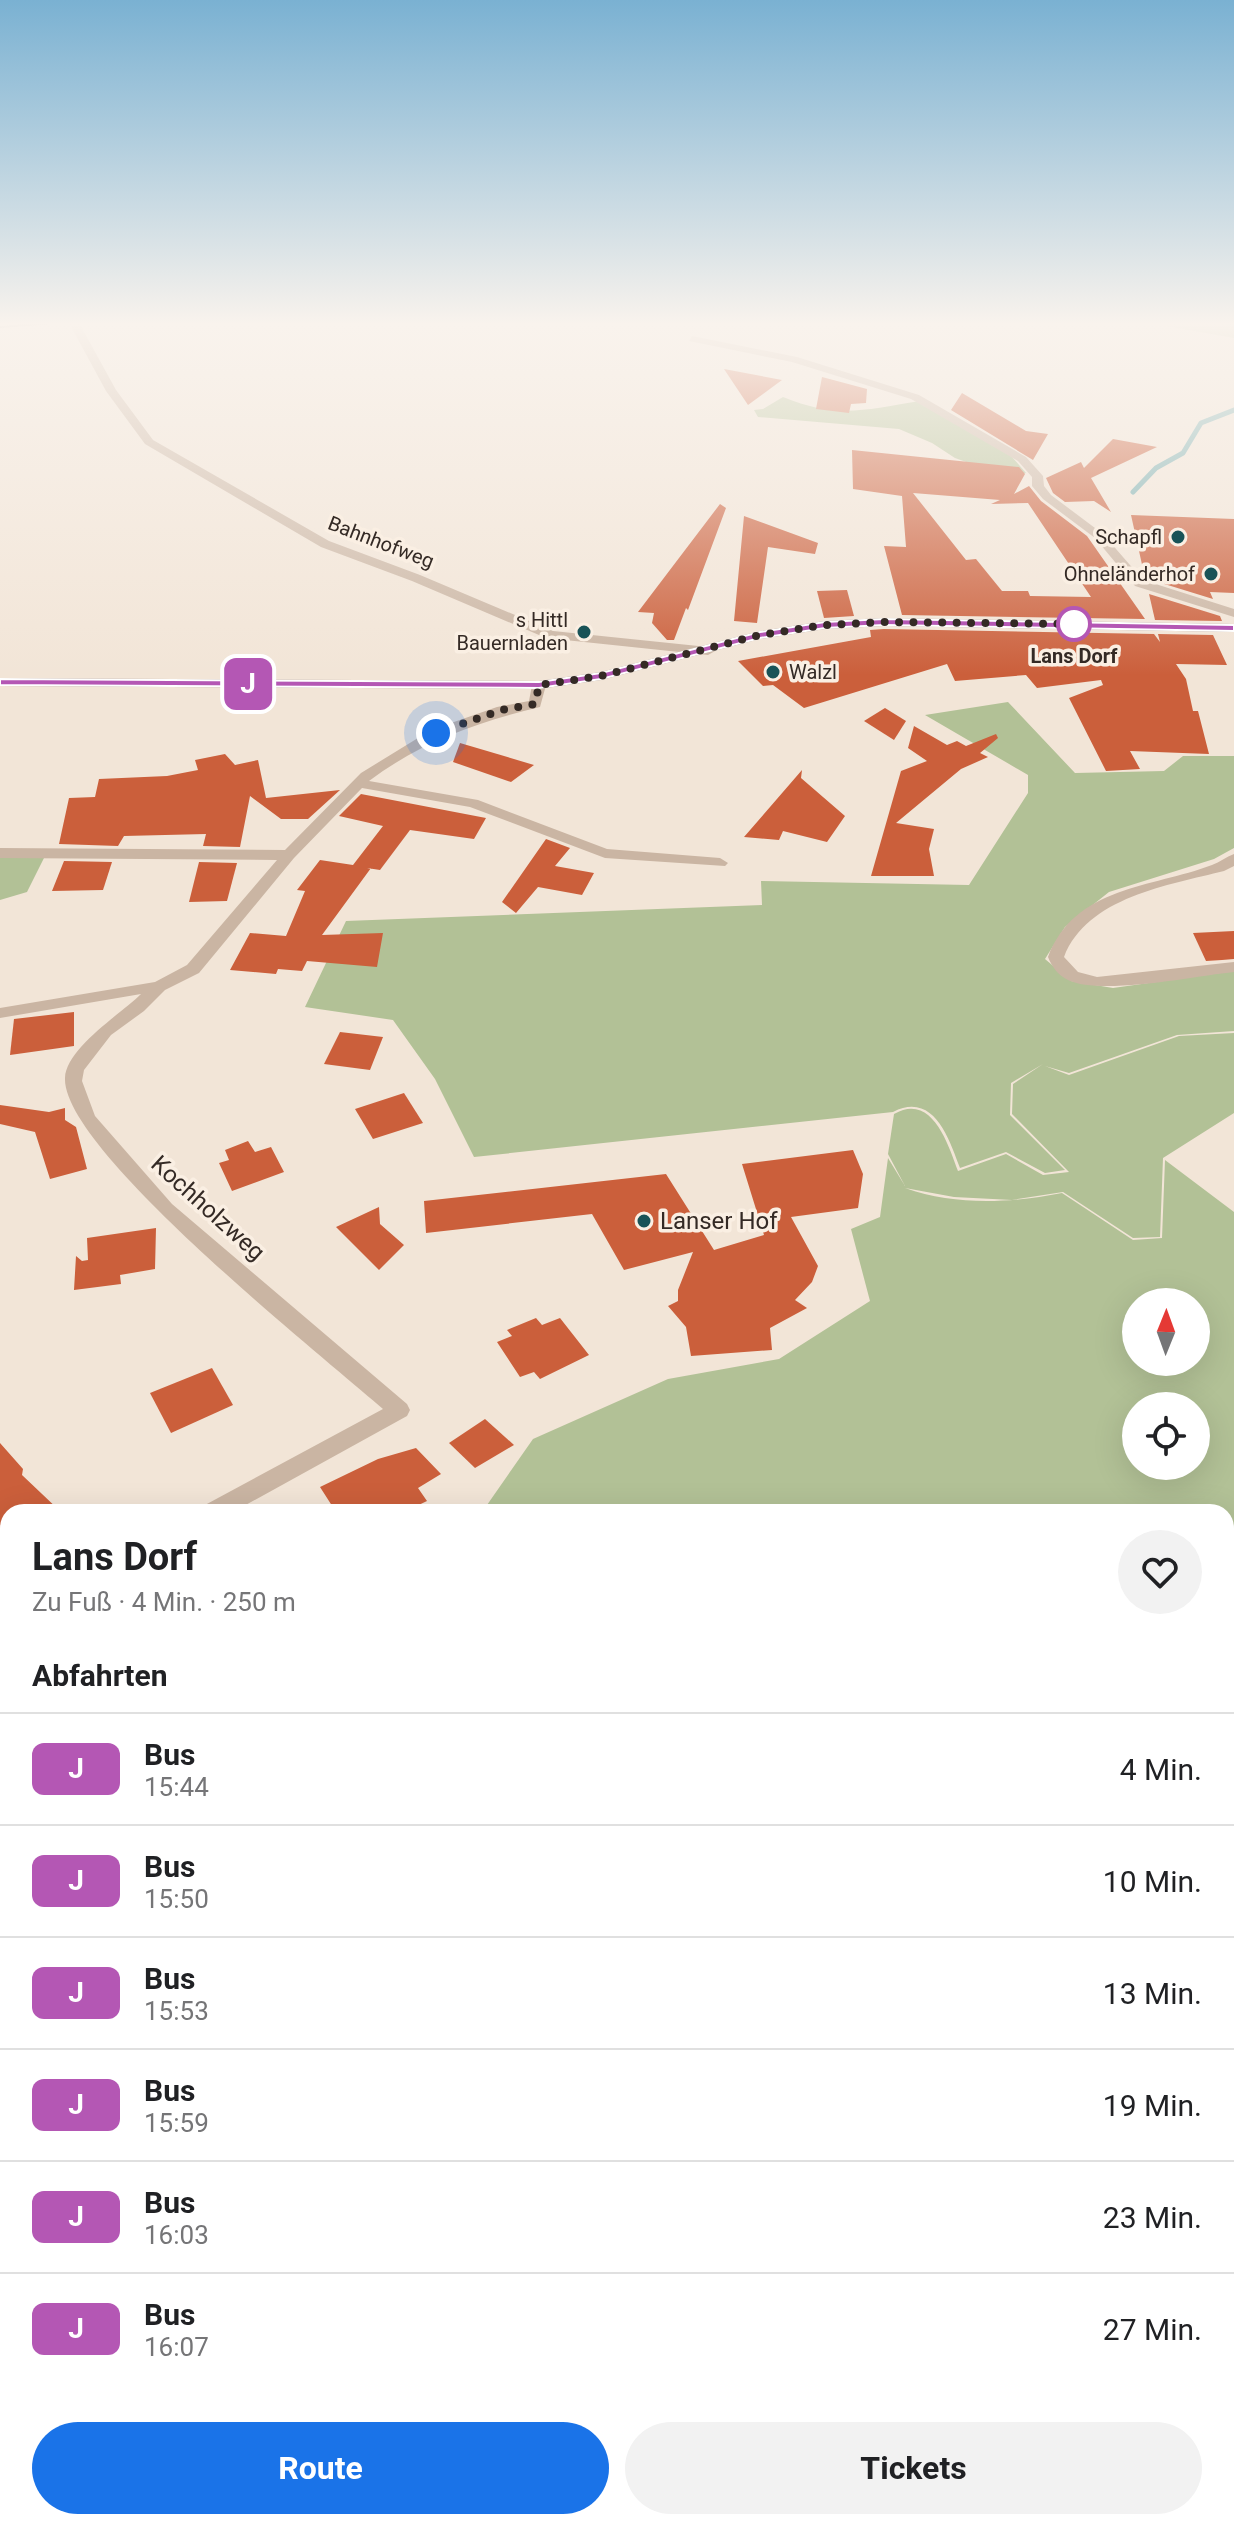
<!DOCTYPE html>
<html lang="de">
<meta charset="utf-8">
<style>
body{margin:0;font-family:Roboto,sans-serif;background:#f2f2f2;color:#202124;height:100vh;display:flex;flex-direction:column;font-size:30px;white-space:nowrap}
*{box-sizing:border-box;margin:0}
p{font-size:26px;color:#757577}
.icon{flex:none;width:44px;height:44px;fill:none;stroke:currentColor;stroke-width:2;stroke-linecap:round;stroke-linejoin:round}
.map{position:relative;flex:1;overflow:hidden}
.side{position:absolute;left:0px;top:1504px;width:1234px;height:1026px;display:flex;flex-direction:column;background:#fff;border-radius:24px 24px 0 0;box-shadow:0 8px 32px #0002}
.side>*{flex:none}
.badge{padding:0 16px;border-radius:12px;font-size:28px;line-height:52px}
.needle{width:52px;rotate:1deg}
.fabs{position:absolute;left:1122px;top:1288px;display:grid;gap:16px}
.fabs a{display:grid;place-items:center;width:88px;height:88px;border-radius:50%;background:#fff;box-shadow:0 8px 32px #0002;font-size:40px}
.you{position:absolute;width:40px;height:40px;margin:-20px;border:6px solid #fff;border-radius:50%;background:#1a73e8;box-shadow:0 0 0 12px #1a73e833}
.map>.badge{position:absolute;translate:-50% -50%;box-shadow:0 0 0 4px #fff}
h2{padding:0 32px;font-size:30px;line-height:72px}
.round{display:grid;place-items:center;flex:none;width:84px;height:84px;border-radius:42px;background:#f2f2f2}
.overview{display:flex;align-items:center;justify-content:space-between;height:136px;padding:0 32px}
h1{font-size:38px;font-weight:700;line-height:60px}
.action{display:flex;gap:16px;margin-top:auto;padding:16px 32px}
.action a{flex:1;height:92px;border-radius:48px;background:#1a73e8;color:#fff;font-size:32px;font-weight:700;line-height:92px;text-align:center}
.action a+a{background:#f2f2f2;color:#202124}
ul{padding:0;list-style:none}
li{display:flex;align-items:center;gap:24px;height:112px;padding:0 32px;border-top:2px solid #e0e0e0}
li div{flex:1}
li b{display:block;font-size:30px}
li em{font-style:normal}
li .badge{min-width:88px;font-weight:700;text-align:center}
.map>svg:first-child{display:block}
.green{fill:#b2c196;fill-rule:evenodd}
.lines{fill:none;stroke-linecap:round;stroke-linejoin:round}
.stream{stroke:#75adb0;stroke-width:5}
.building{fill:#cb5f3b;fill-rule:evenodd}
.minor{fill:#cab5a3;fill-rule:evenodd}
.secondary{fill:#9d8374;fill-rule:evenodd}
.tram{stroke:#342a25;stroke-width:2}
.line{fill:#b457b4;stroke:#fff;stroke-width:2}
.walk{stroke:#342a25;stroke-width:8;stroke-dasharray:0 14.4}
.poi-dot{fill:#195357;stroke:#faefe3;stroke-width:3}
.stop-dot{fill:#fff;stroke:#b457b4;stroke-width:4}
.labels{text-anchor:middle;stroke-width:7;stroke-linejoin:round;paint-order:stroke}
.far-poi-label{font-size:20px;fill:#342a25;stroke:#faefe3;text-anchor:end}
.far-street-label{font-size:20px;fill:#342a25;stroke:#faefe3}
.far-stop-label{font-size:20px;font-weight:bold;fill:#342a25;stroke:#faefe3}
.street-label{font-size:24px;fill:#342a25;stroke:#faefe3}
.poi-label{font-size:24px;fill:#342a25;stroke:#faefe3;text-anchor:start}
</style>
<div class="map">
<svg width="1234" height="2529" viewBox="0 0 1234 2529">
<rect width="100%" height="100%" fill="#f2e5d7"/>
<g class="green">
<polygon points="1172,321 1234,321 1234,338 1166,326"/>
<path d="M 783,397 C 837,419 864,410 920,401 L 1012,457 L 1026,473 L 1008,477 L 955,458 L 932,443 L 899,429 L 758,417 L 754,410 L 763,409 Z"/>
<path d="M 1008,702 L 1075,773 L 1164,771 L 1183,756 L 1234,756 L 1234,848 L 1214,859 L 1109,892 L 1065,927 L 1045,959 L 1071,981 L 1113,988 L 1234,971 L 1234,1031 L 1177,1035 L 1069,1073 L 1045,1066 L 1069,1075 L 1179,1036 L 1234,1033 L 1234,1113 L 1163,1158 L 1160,1237 L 1133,1238 L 1063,1192 L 1012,1200 L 954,1197 L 905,1188 C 955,1206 1012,1203 1062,1193 L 1133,1240 L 1162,1238 L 1165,1160 L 1234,1212 L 1234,2529 L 1220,2522 L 1226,2522 L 1226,1512 L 474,1512 L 487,1505 L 533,1439 L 668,1379 L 779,1359 L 870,1301 L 851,1229 L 880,1217 L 888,1158 L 905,1186 L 888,1154 L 894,1114 C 932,1092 948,1144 958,1171 L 1006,1154 L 1043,1175 L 1069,1172 L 1012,1114 L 1013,1084 L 1043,1064 L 1011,1083 L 1010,1115 L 1065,1170 L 1045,1173 L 1006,1152 L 960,1168 C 949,1139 934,1091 893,1112 L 474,1157 L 435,1079 L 393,1020 L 305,1007 L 346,921 L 762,905 L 761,881 L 969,885 L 1028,793 L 1028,775 L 925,715 ZM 1136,1302 L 1196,1302 L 1196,1362 L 1136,1362 ZM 1136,1406 L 1196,1406 L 1196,1466 L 1136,1466 Z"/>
<polygon points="0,858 44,858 27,892 0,900"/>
<polygon points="8,1752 8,2522 104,2522 79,2529 0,2529 0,1756"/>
<polygon points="130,2522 1209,2522 1218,2529 106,2529"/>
</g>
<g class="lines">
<g class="stream">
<polyline points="1223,321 1234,325"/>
<polyline points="1133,492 1156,468 1183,453 1201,423 1234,410"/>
</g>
</g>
<g class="building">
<polygon points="724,369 782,380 748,405"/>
<polygon points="822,377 867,389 866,403 851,404 849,413 816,409"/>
<polygon points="962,393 1026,431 1048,434 1033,460 951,410"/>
<polygon points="1113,439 1157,447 1091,478 1111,512 1094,501 1065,502 1053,493 1046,478 1081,462 1084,468"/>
<path d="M 852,450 L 1019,467 L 1025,474 L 1014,494 L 1029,486 L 1041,501 L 1087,536 L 1145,619 L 902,615 L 884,546 L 906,547 L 902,496 L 853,489 ZM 913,493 L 1000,500 L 991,504 L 1028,503 L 1091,597 L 1030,596 L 1028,591 L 1002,591 L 976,559 L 966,560 Z"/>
<polygon points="720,504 726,508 688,610 686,608 674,640 667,640 652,623 654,613 638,612"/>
<polygon points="1131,515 1234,519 1234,593 1210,592 1213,599 1145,578"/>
<polygon points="744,516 818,543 815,554 768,547 757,623 734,621"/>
<polygon points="847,590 854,616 824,618 817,591"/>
<polygon points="1149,594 1220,616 1222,621 1155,620"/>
<polygon points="884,629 1154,634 1160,642 1158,634 1213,635 1227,665 1176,664 1186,679 1193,711 1198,711 1209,754 1130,751 1140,769 1106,771 1069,698 1103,685 1101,680 1037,688 1026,675 955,681 947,664 804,708 773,685 763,686 738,661 871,637 870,630"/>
<polygon points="885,708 906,721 894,740 864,721"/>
<polygon points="914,726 947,745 957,741 966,746 996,734 998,738 980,753 988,757 961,769 896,823 934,829 929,849 934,876 871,876 901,771 927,761 908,748"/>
<polygon points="460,743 534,765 511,782 453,762"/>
<polygon points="225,754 235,765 258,760 266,798 340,790 308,819 281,819 250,796 240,847 203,846 206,834 124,836 118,846 59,844 69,798 95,797 99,779 167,776 198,770 195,760"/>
<polygon points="802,770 801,778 845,816 827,842 783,831 779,840 744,837"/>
<polygon points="361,794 486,818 474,839 410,830 380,870 367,868 371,868 322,935 383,933 377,967 307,961 302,971 278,969 276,974 230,970 250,933 286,936 305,891 297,890 320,860 353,865 383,826 339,816"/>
<polygon points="546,839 570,848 555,866 594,873 582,895 538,887 516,913 502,902"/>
<polygon points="64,861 112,862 103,890 52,891"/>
<polygon points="199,862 237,863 227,901 189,902"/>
<polygon points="1234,931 1234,959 1222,960 1206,961 1193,933"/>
<polygon points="74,1012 74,1046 10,1055 14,1019"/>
<polygon points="340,1032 383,1037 370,1070 324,1064"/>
<polygon points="404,1093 423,1123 373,1139 355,1109"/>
<polygon points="0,1105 49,1112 65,1108 65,1120 76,1127 87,1169 50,1179 35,1132 0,1124"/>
<polygon points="248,1141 255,1152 271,1147 284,1172 232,1191 219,1163 229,1160 225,1150"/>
<polygon points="853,1150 863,1174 858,1208 791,1217 818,1266 812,1282 795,1300 807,1308 770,1328 772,1350 691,1356 686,1327 668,1306 678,1301 678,1290 693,1252 624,1270 592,1214 426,1233 424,1201 666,1174 714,1250 764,1235 742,1164"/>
<polygon points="379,1207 380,1224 404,1245 379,1270 336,1227"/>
<polygon points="156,1228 155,1269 120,1275 121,1284 74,1290 76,1256 82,1261 88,1260 87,1238"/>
<polygon points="536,1318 542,1325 560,1318 589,1355 540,1379 534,1372 520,1377 497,1342 512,1336 507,1330"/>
<polygon points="212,1368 233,1405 171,1433 150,1393"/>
<polygon points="485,1419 514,1445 475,1468 449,1443"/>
<polygon points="0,1443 23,1469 22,1475 61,1512 8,1512 8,1529 0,1528"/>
<polygon points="416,1448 441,1474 418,1488 427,1501 404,1512 336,1512 320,1487 378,1459"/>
</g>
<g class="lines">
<g class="minor">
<polygon points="68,321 78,321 116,390 153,440 329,541 420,575 553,631 708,647 715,651 708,655 546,638 412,581 321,547 145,444 106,391"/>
<polygon points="692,336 797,357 919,395 1026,457 1043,476 1044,486 1051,495 1103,534 1143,580 1234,609 1234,617 1135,586 1095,538 1043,499 1032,486 1032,477 1018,461 911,399 792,362 689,341"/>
<path d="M 539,681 L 546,685 L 540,707 C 477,722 421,742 369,781 L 478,800 L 607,849 L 720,858 L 728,863 L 725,866 L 605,858 L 470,807 L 362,788 L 294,858 L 199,973 L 165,990 L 144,1011 L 111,1035 L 84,1070 L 82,1081 L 95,1116 L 172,1204 L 407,1404 L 410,1410 L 407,1416 L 233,1512 L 202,1512 L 205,1505 L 383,1409 C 323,1356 62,1150 65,1078 C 66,1048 122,1013 141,994 L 0,1018 L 0,1008 L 155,982 L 187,965 L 277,860 L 0,858 L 0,848 L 285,850 L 361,773 L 431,730 L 497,707 L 529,701 L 532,685 Z"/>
<path d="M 1234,854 L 1234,866 L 1224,871 C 1169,885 1087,897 1064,957 L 1078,972 L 1097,977 L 1234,962 L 1234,972 C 1194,976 1101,996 1068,980 C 1058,975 1052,967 1048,957 C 1075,886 1151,888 1212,865 C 1220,862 1226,857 1234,854 Z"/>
</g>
<polygon class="secondary" points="884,618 1234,624 1234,632 884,626 825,629 760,639 601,680 539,689 0,686 0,678 539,681 601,672 760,631 825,621"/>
<polyline class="tram" points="0,327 81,321"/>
</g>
<linearGradient id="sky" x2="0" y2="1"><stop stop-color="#7ab1d2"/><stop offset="0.48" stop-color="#f9f3ed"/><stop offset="1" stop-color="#f9f3ed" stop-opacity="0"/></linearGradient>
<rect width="1234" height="675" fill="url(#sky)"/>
<polygon class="line" points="884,619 1234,625 1234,631 884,625 825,628 760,638 601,679 539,688 0,685 0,679 539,682 601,673 760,632 825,622"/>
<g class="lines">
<polyline class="walk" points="436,733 502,710 535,704 539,685 601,676 760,635 825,625 884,622 1074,624"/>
</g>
<g class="poi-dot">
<circle cx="1178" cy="537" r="8"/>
<circle cx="1211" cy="574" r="8"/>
<circle cx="584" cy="632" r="8"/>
<circle cx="773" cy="672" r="8"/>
<circle cx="644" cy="1221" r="8"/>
</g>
<circle class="stop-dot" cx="1074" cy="624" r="16"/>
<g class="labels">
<g class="far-poi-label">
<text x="1162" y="544">Schapfl</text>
<text x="1195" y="581">Ohneländerhof</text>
<text x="568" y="627">s Hittl<tspan x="568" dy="23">Bauernladen</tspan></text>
<text x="789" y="679" text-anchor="start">Walzl</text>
</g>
<g class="far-street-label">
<text transform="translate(381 542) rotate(21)" y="7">Bahnhofweg</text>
</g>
<g class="far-stop-label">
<text x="1074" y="663">Lans Dorf</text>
</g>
<g class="street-label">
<text transform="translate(208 1208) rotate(42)" y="8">Kochholzweg</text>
</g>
<g class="poi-label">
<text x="660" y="1229">Lanser Hof</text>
</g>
</g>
</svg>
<div class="fabs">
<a><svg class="needle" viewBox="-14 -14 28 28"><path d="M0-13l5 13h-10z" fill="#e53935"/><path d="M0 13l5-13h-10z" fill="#757577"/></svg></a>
<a><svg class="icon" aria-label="locate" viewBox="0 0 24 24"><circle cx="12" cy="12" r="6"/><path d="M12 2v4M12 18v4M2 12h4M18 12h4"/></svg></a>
</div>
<div class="you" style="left:436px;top:733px"></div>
<b class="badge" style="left:248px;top:684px;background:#b457b4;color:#fff">J</b>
<section class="side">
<div class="overview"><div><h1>Lans Dorf</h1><p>Zu Fuß · 4 Min. · 250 m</p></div><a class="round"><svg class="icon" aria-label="heart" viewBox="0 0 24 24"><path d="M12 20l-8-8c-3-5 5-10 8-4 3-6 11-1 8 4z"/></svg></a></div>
<h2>Abfahrten</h2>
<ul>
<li><span class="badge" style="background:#b457b4;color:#fff">J</span><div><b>Bus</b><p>15:44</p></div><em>4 Min.</em></li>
<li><span class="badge" style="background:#b457b4;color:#fff">J</span><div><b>Bus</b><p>15:50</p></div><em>10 Min.</em></li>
<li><span class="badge" style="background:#b457b4;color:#fff">J</span><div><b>Bus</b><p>15:53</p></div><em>13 Min.</em></li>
<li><span class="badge" style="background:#b457b4;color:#fff">J</span><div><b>Bus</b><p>15:59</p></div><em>19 Min.</em></li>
<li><span class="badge" style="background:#b457b4;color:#fff">J</span><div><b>Bus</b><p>16:03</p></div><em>23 Min.</em></li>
<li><span class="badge" style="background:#b457b4;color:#fff">J</span><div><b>Bus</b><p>16:07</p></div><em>27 Min.</em></li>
</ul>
<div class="action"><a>Route</a><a>Tickets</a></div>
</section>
</div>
